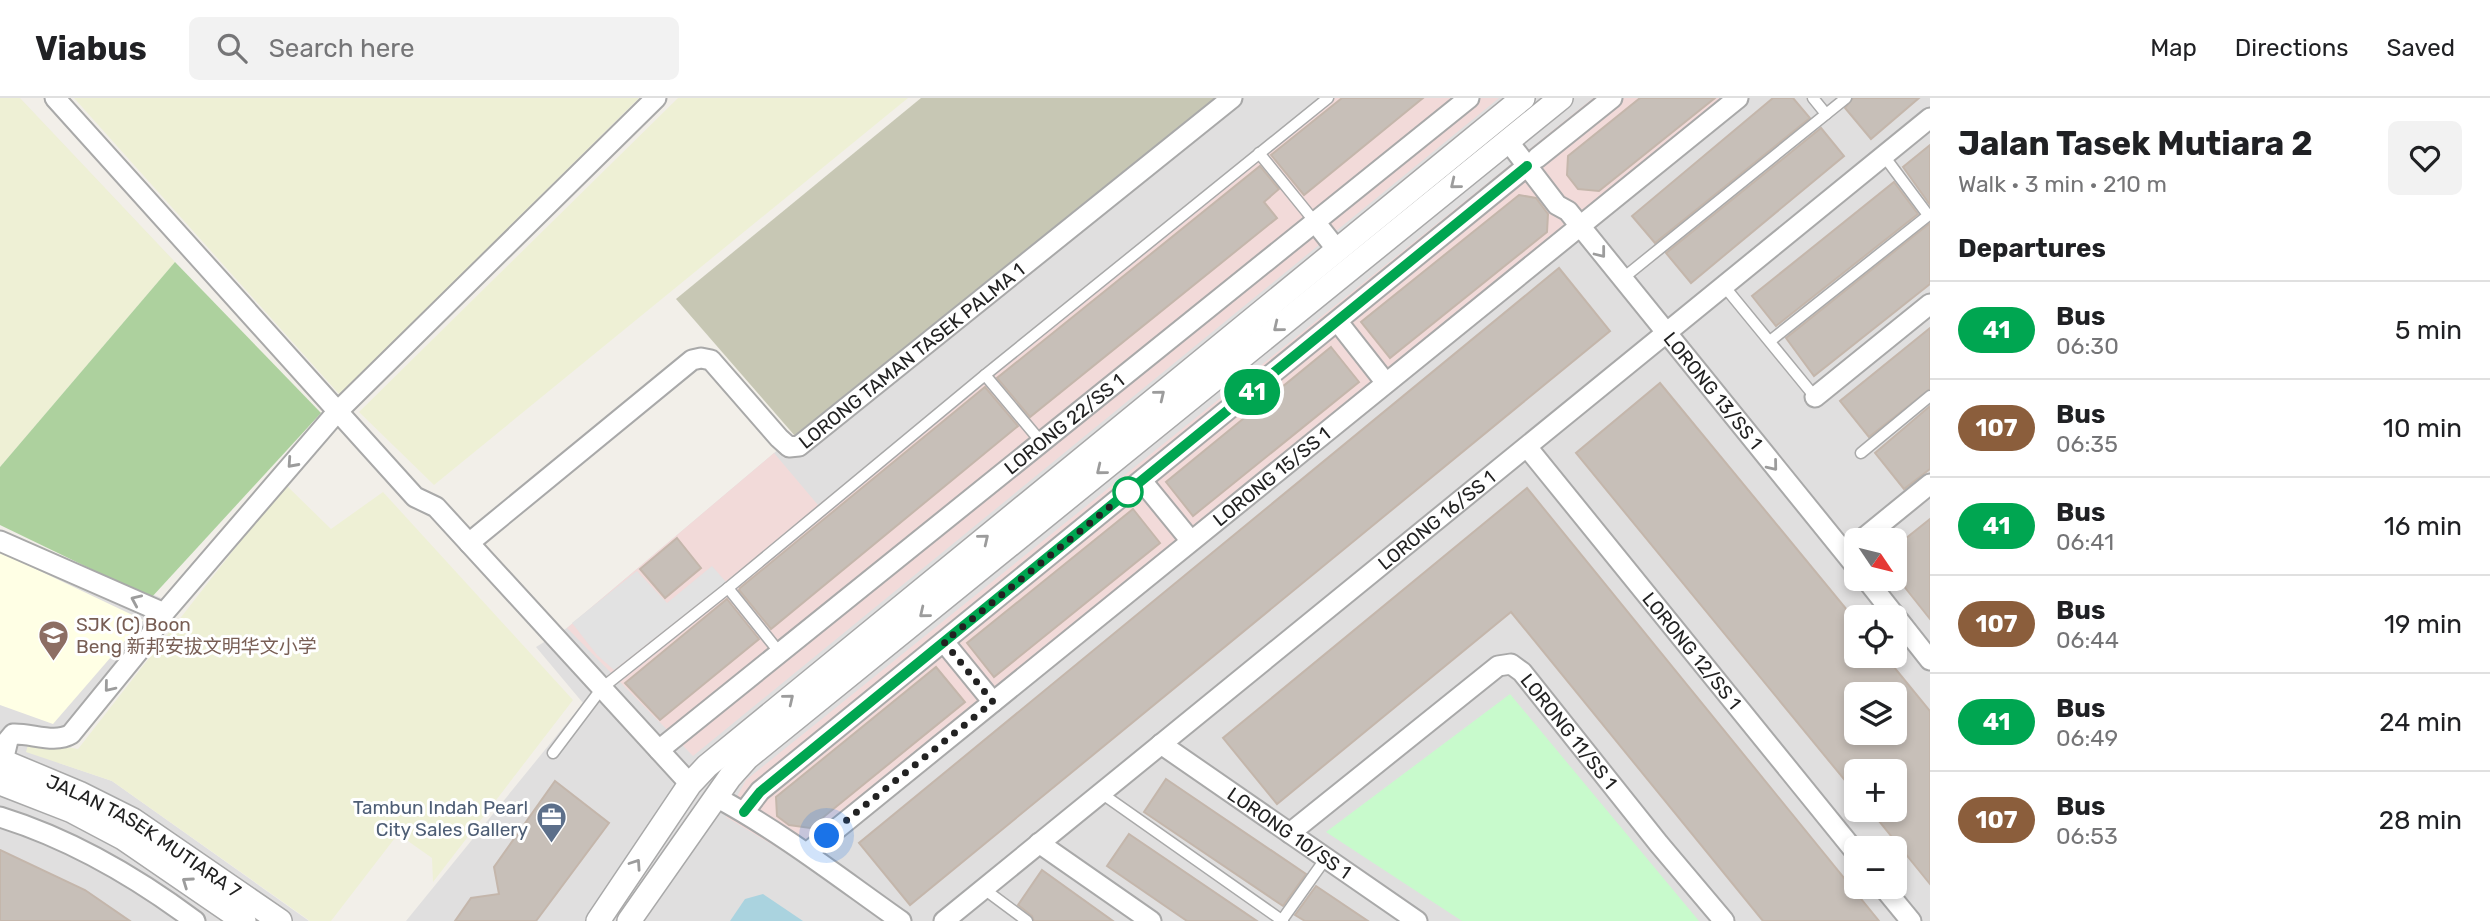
<!DOCTYPE html>
<meta charset="utf-8">
<style>
body{margin:0;font-family:Rubik,"Noto Sans SC",sans-serif;background:#f2f2f2;color:#202124;height:100vh;display:flex;flex-direction:column;font-size:26px;white-space:nowrap}
*{box-sizing:border-box;margin:0}
p{font-size:23px;color:#757577}
.icon{flex:none;width:38px;height:38px;fill:none;stroke:currentColor;stroke-width:2;stroke-linecap:round;stroke-linejoin:round}
.map{position:relative;flex:1;overflow:hidden}
.details{display:flex;flex-direction:column;background:#fff;width:560px}
.details>*{flex:none}
.badge{padding:0 14px;border-radius:23px;font-size:24px;line-height:46px}
.needle{width:46px;rotate:125deg}
.tools{position:absolute;left:1844px;top:430px;display:grid;gap:14px}
.tools a{display:grid;place-items:center;width:63px;height:63px;border-radius:10px;background:#fff;box-shadow:0 4px 10px #0003;font-size:35px}
.you{position:absolute;width:35px;height:35px;margin:-18px;border:5px solid #fff;border-radius:50%;background:#1a73e8;box-shadow:0 0 0 10px #1a73e833}
.map>.badge{position:absolute;translate:-50% -50%;box-shadow:0 0 0 4px #fff}
h2{padding:0 28px;font-size:26px;line-height:63px}
.round{display:grid;place-items:center;flex:none;width:74px;height:74px;border-radius:10px;background:#f2f2f2}
.summary{display:flex;align-items:center;justify-content:space-between;height:119px;padding:0 28px}
h1{font-size:33px;font-weight:700;line-height:52px}
ul{padding:0;list-style:none}
li{display:flex;align-items:center;gap:21px;height:98px;padding:0 28px;border-top:2px solid #e0e0e0}
li div{flex:1}
li b{display:block;font-size:26px}
li em{font-style:normal}
li .badge{min-width:77px;font-weight:700;text-align:center}
header{display:flex;align-items:center;gap:42px;box-sizing:border-box;height:98px;padding:0 35px;background:#fff;border-bottom:2px solid #e0e0e0}
header strong{font-size:33px}
nav{display:flex;gap:38px;margin-inline-start:auto;font-size:24px}
.search{width:490px;height:63px;background:#f2f2f2;display:flex;align-items:center;gap:18px;box-sizing:border-box;padding:0 24px;border-radius:10px;color:#757577;font-size:26px}
main{display:flex;flex:1;min-height:0}
.map>svg:first-child{display:block}
.residential{fill:#e0dfdf;fill-rule:evenodd}
.commercial{fill:#f2dad9}
.education{fill:#ffffe5}
.construction{fill:#c7c7b4}
.farmland{fill:#eef0d5}
.forest{fill:#add19e}
.park{fill:#c8facc}
.parking{fill:#e2e2e2}
.water{fill:#aad3df}
.building{fill:#c7bfb8;stroke:#c4b6ab;stroke-width:2;fill-rule:evenodd}
.lines{fill:none;stroke-linecap:round;stroke-linejoin:round}
.service-casing{stroke:#a9a9a9;stroke-width:13}
.minor-casing{stroke:#a9a9a9;stroke-width:23}
.tertiary-casing{stroke:#a9a9a9;stroke-width:26}
.service{stroke:#fff;stroke-width:10}
.minor{stroke:#fff;stroke-width:19}
.tertiary{stroke:#fff;stroke-width:23}
.oneway{stroke:#9c9c9c}
.line-casing{stroke:#fff;stroke-width:16}
.line{stroke:#00a651;stroke-width:10}
.walk{stroke:#222;stroke-width:7;stroke-dasharray:0 12.6}
.stop-dot{fill:#fff;stroke:#00a651;stroke-width:3.5}
.labels{text-anchor:middle;stroke-width:6;stroke-linejoin:round;paint-order:stroke}
.street-label{font-size:19px;fill:#222;stroke:#fff}
.education-label{font-size:19px;fill:#785e54;stroke:#fff;text-anchor:start}
.service-label{font-size:19px;fill:#4e5e75;stroke:#fff;text-anchor:end}
</style>
<header>
<strong>Viabus</strong>
<div class="search"><svg class="icon" aria-label="search" viewBox="0 0 24 24"><circle cx="10" cy="10" r="6"/><path d="M15 15l6 6"/></svg>Search here</div>
<nav><a>Map</a><a>Directions</a><a>Saved</a></nav>
</header>
<main>
<div class="map">
<svg width="1930" height="823" viewBox="0 0 1930 823">
<rect width="100%" height="100%" fill="#f2efe9"/>
<g class="residential">
<path d="M 1216,0 L 1930,0 L 1930,823 L 406,823 L 583,605 L 536,549 L 567,530 L 774,355 ZM 1857,443 L 1895,443 L 1895,481 L 1857,481 ZM 1857,520 L 1895,520 L 1895,558 L 1857,558 ZM 1857,597 L 1895,597 L 1895,635 L 1857,635 ZM 1857,674 L 1895,674 L 1895,712 L 1857,712 ZM 1857,751 L 1895,751 L 1895,789 L 1857,789 Z"/>
<polygon points="0,432 178,507 59,665 112,683 309,823 0,823"/>
</g>
<g class="commercial">
<polygon points="1321,0 1499,0 693,658 567,530 774,355 818,407"/>
<polygon points="1593,0 1721,0 791,758 726,719 746,682"/>
</g>
<polygon class="education" points="0,454 143,522 53,626 0,607"/>
<polygon class="construction" points="921,0 1216,0 795,338 676,201"/>
<g class="farmland">
<polygon points="0,0 20,0 175,164 0,369"/>
<polygon points="74,0 639,0 340,297"/>
<polygon points="678,0 908,0 434,387 359,314"/>
<polygon points="285,386 331,431 383,394 573,602 433,784 432,760 398,736 331,823 310,823 112,683 26,654 29,643 78,651"/>
</g>
<polygon class="forest" points="175,164 321,315 151,500 0,427 0,369"/>
<polygon class="park" points="1510,596 1699,823 1462,823 1326,734"/>
<polygon class="parking" points="712,468 726,484 614,572 597,557 572,525 637,473 667,505"/>
<polygon class="water" points="763,796 803,823 730,823 745,801"/>
<g class="building">
<polygon points="1342,0 1423,0 1304,97 1271,57"/>
<polygon points="1640,0 1715,0 1599,93 1578,91 1567,77 1568,58"/>
<polygon points="1773,0 1793,0 1810,20 1655,145 1632,118"/>
<polygon points="1853,0 1919,0 1871,41 1845,10"/>
<polygon points="1821,30 1844,58 1691,185 1666,155"/>
<polygon points="1930,47 1930,107 1903,69"/>
<polygon points="1260,68 1279,91 1264,104 1277,120 1030,319 997,280"/>
<polygon points="1894,84 1918,116 1776,228 1752,198"/>
<polygon points="1519,97 1536,100 1548,116 1547,134 1390,260 1361,224"/>
<polygon points="1930,125 1930,186 1814,278 1786,240"/>
<polygon points="1559,170 1610,233 910,807 859,745"/>
<polygon points="1930,230 1930,291 1869,339 1840,303"/>
<polygon points="1331,249 1359,284 1193,418 1166,384"/>
<path d="M 1660,285 L 1857,524 L 1857,558 L 1885,558 L 1930,613 L 1930,786 L 1870,712 L 1895,712 L 1895,674 L 1857,674 L 1857,697 L 1576,355 ZM 1857,597 L 1895,597 L 1895,635 L 1857,635 Z"/>
<polygon points="985,289 1018,328 771,531 739,492 740,490"/>
<polygon points="1930,308 1930,371 1904,391 1875,355"/>
<polygon points="1527,390 1879,823 1763,823 1511,514 1277,706 1223,640"/>
<polygon points="1133,411 1160,445 994,579 967,545"/>
<polygon points="1930,421 1930,521 1895,477 1895,449"/>
<polygon points="677,440 701,470 665,500 640,471"/>
<polygon points="727,501 759,541 660,622 625,585"/>
<polygon points="936,569 965,604 810,730 789,727 777,718 776,699"/>
<polygon points="1166,681 1306,776 1283,808 1144,714"/>
<polygon points="555,683 609,725 536,823 455,823 471,800 499,796 494,769"/>
<polygon points="1129,736 1257,823 1187,823 1107,768"/>
<polygon points="0,752 85,792 130,823 0,823"/>
<polygon points="1042,772 1113,823 1034,823 1032,818 1018,807"/>
<polygon points="1316,788 1368,823 1305,823 1295,817"/>
</g>
<g class="lines">
<defs>
<g id="service">
<polyline points="1813,0 1826,16"/>
<polyline points="1259,55 1315,124"/>
<polyline points="1884,58 1928,117"/>
<polyline points="1622,181 1846,0"/>
<polyline points="1724,188 1815,299"/>
<polyline points="1770,243 1930,116"/>
<polyline points="985,277 1042,345"/>
<polyline points="1861,355 1930,298"/>
<polyline points="728,490 780,555"/>
<polyline points="553,655 602,590 728,490 985,277 1328,0"/>
<polyline points="1101,695 1283,823"/>
<polyline points="984,791 1027,823"/>
<polyline points="1282,822 1326,760"/>
</g>
<g id="minor">
<polyline points="55,0 415,399 436,409 690,686"/>
<path id="s1" d="M 1508,43 L 1557,107 L 1568,113 L 1857,470"/>
<polyline points="1537,60 1612,0"/>
<polyline points="1315,124 1338,153"/>
<polyline points="1338,224 1386,285"/>
<polyline points="1815,299 1930,206"/>
<path id="s2" d="M 1527,349 L 1857,756"/>
<polyline points="1142,383 1191,443"/>
<polyline points="0,443 164,515 337,314 656,0"/>
<polyline points="1860,443 1930,386"/>
<path id="s3" d="M 469,445 L 692,262 L 701,260 L 711,262 L 779,340 L 789,349 L 799,348 L 1232,0"/>
<polyline points="1866,481 1930,562"/>
<polyline points="944,544 993,604"/>
<path id="s4" d="M 1161,646 L 1417,823"/>
<path id="s5" d="M 659,652 L 1469,0"/>
<path d="M 3,663 L 8,642 L 13,636 C 31,635 55,646 71,636 L 146,544 L 164,515"/>
<path d="M 716,699 C 781,734 840,780 901,823"/>
<polyline points="744,714 760,693 1527,68"/>
<path d="M 0,719 C 71,741 136,779 195,823"/>
<path id="s6" d="M 1290,735 L 1498,568 L 1511,566 L 1522,574 L 1659,746 L 1724,823"/>
<polyline points="1039,745 1151,823"/>
<path id="s7" d="M 807,755 L 1738,0"/>
<polyline points="1883,789 1911,823"/>
<path id="s8" d="M 944,823 L 1930,20"/>
</g>
<g id="tertiary">
<path id="s9" d="M 0,662 L 79,695 L 133,722 L 280,823"/>
<polyline points="0,685 72,713 123,740 244,823"/>
<polyline points="598,823 690,686 707,668 1523,0"/>
<polyline points="629,823 730,679 747,660 1561,0"/>
</g>
</defs>
<use href="#service" class="service-casing"/>
<use href="#minor" class="minor-casing"/>
<use href="#tertiary" class="tertiary-casing"/>
<use href="#service" class="service"/>
<use href="#minor" class="minor"/>
<use href="#tertiary" class="tertiary"/>
</g>
<defs><path id="oneway-chevron" d="M-2-3.5L2.5 0L-2 3.5" fill="none" stroke-width="1.6" stroke-linecap="round" stroke-linejoin="round" transform="scale(1.75)"/></defs>
<g class="oneway">
<use href="#oneway-chevron" transform="translate(1455 86) rotate(141)"/>
<use href="#oneway-chevron" transform="translate(1601 155) rotate(52)"/>
<use href="#oneway-chevron" transform="translate(1278 229) rotate(141)"/>
<use href="#oneway-chevron" transform="translate(1160 297) rotate(-39)"/>
<use href="#oneway-chevron" transform="translate(292 365) rotate(132)"/>
<use href="#oneway-chevron" transform="translate(1773 368) rotate(51)"/>
<use href="#oneway-chevron" transform="translate(1101 372) rotate(141)"/>
<use href="#oneway-chevron" transform="translate(984 441) rotate(-39)"/>
<use href="#oneway-chevron" transform="translate(136 502) rotate(-156)"/>
<use href="#oneway-chevron" transform="translate(924 515) rotate(141)"/>
<use href="#oneway-chevron" transform="translate(109 589) rotate(129)"/>
<use href="#oneway-chevron" transform="translate(789 601) rotate(-39)"/>
<use href="#oneway-chevron" transform="translate(636 766) rotate(-56)"/>
<use href="#oneway-chevron" transform="translate(187 784) rotate(-145)"/>
</g>
<g class="lines">
<defs>
<polyline id="line" points="744,714 760,694 1527,68"/>
</defs>
<use href="#line" class="line-casing"/>
<use href="#line" class="line"/>
<polyline class="walk" points="827,738 993,604 944,544 1128,394"/>
</g>
<defs>
<symbol id="school-pin" viewBox="-11 -11 22 30"><path d="M0 17L-7.5 6A9.5 9.5 0 1 1 7.5 6Z" fill="#8d6e63" stroke="#fff"/><path d="M0-5L7-2L0 1L-7-2ZM-4 1L0 2.5L4 1V4Q0 6-4 4Z" fill="#fff"/></symbol>
<symbol id="office-pin" viewBox="-11 -11 22 30"><path d="M0 17L-7.5 6A9.5 9.5 0 1 1 7.5 6Z" fill="#5c6f8a" stroke="#fff"/><path d="M-6-3h4V-5.5h4V-3h4V5H-6ZM-1-4.5V-3h2v-1.5ZM-6 0V1H6V0Z" fill="#fff"/></symbol>
</defs>
<g fill-rule="evenodd">
<use href="#school-pin" x="36" y="520" width="35" height="47"/>
<use href="#office-pin" x="534" y="702" width="35" height="47"/>
</g>
<circle class="stop-dot" cx="1128" cy="394" r="14"/>
<g class="labels">
<g class="street-label">
<text dy="7" stroke="none"><textPath href="#s3" startOffset="579">LORONG TAMAN TASEK PALMA 1</textPath></text>
<text dy="7" stroke="none"><textPath href="#s1" startOffset="324">LORONG 13/SS 1</textPath></text>
<text dy="7" stroke="none"><textPath href="#s5" startOffset="520">LORONG 22/SS 1</textPath></text>
<text dy="7" stroke="none"><textPath href="#s7" startOffset="598">LORONG 15/SS 1</textPath></text>
<text dy="7" stroke="none"><textPath href="#s8" startOffset="635">LORONG 16/SS 1</textPath></text>
<text dy="7" stroke="none"><textPath href="#s2" startOffset="262">LORONG 12/SS 1</textPath></text>
<text dy="7" stroke="none"><textPath href="#s6" startOffset="369">LORONG 11/SS 1</textPath></text>
<text dy="7" stroke="none"><textPath href="#s4" startOffset="156">LORONG 10/SS 1</textPath></text>
<text dy="7" stroke="none"><textPath href="#s9" startOffset="163">JALAN TASEK MUTIARA 7</textPath></text>
</g>
<g class="education-label">
<text x="76" y="533">SJK (C) Boon<tspan x="76" dy="22">Beng 新邦安拔文明华文小学</tspan></text>
</g>
<g class="service-label">
<text x="528" y="716">Tambun Indah Pearl<tspan x="528" dy="22">City Sales Gallery</tspan></text>
</g>
</g>
</svg>
<div class="tools">
<a><svg class="needle" viewBox="-14 -14 28 28"><path d="M0-13l5 13h-10z" fill="#e53935"/><path d="M0 13l5-13h-10z" fill="#757577"/></svg></a>
<a><svg class="icon" aria-label="locate" viewBox="0 0 24 24"><circle cx="12" cy="12" r="6"/><path d="M12 2v4M12 18v4M2 12h4M18 12h4"/></svg></a>
<a><svg class="icon" aria-label="layers" viewBox="0 0 24 24"><path d="M12 4l9 5-9 5-9-5zM3 14l9 5 9-5"/></svg></a>
<a>+</a>
<a>−</a>
</div>
<div class="you" style="left:827px;top:738px"></div>
<b class="badge" style="left:1252px;top:294px;background:#00a651;color:#fff">41</b>
</div>
<section class="details">
<div class="summary"><div><h1>Jalan Tasek Mutiara 2</h1><p>Walk · 3 min · 210 m</p></div><a class="round"><svg class="icon" aria-label="heart" viewBox="0 0 24 24"><path d="M12 20l-8-8c-3-5 5-10 8-4 3-6 11-1 8 4z"/></svg></a></div>
<h2>Departures</h2>
<ul>
<li><span class="badge" style="background:#00a651;color:#fff">41</span><div><b>Bus</b><p>06:30</p></div><em>5 min</em></li>
<li><span class="badge" style="background:#8b5e3c;color:#fff">107</span><div><b>Bus</b><p>06:35</p></div><em>10 min</em></li>
<li><span class="badge" style="background:#00a651;color:#fff">41</span><div><b>Bus</b><p>06:41</p></div><em>16 min</em></li>
<li><span class="badge" style="background:#8b5e3c;color:#fff">107</span><div><b>Bus</b><p>06:44</p></div><em>19 min</em></li>
<li><span class="badge" style="background:#00a651;color:#fff">41</span><div><b>Bus</b><p>06:49</p></div><em>24 min</em></li>
<li><span class="badge" style="background:#8b5e3c;color:#fff">107</span><div><b>Bus</b><p>06:53</p></div><em>28 min</em></li>
</ul>
</section>
</main>
